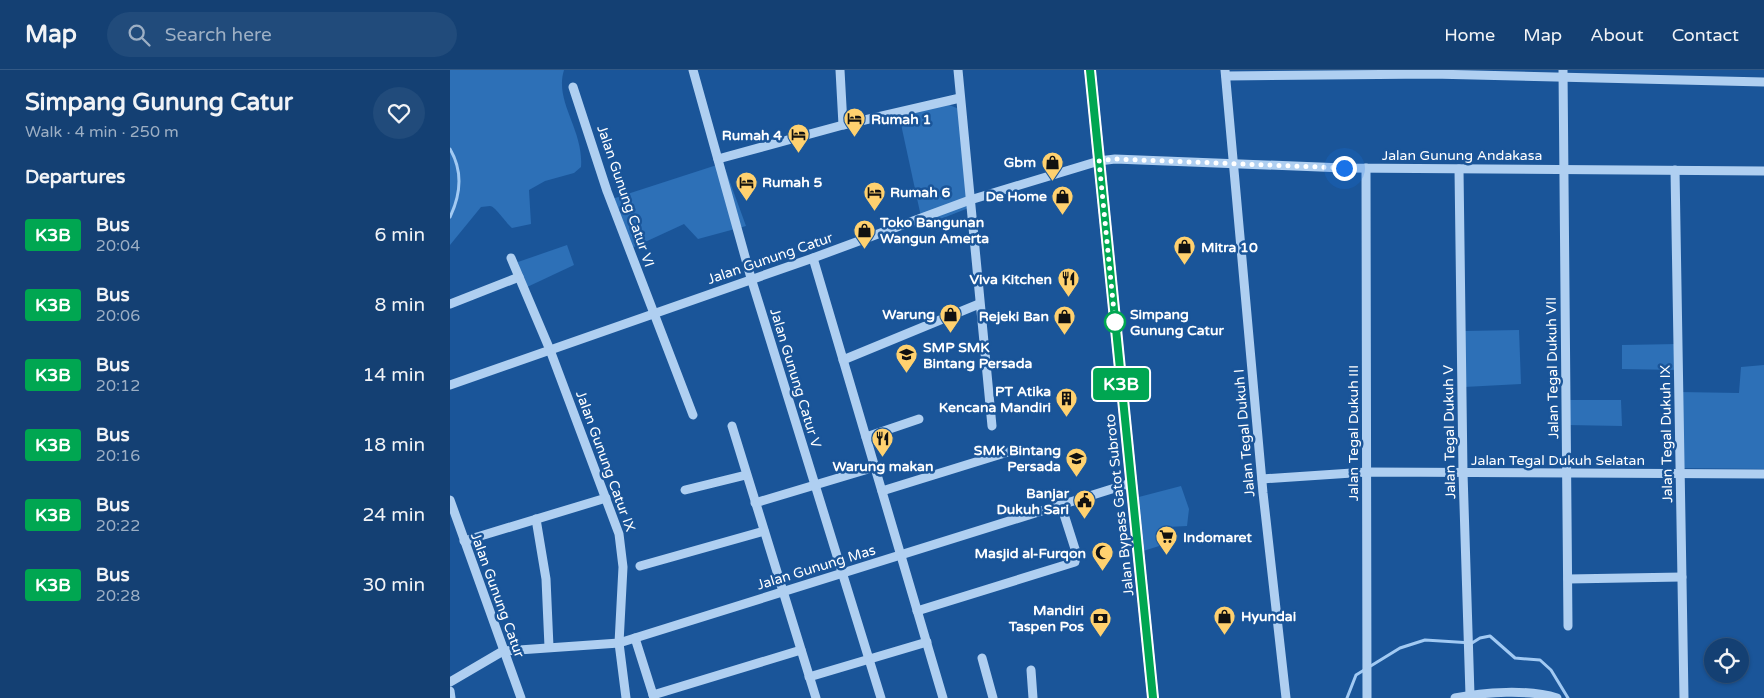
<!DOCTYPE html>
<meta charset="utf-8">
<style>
body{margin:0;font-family:"Varela Round",sans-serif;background:#214b7b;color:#f1f3f6;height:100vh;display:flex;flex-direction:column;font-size:19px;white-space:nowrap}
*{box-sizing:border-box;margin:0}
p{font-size:16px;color:#9dafc4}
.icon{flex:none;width:28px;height:28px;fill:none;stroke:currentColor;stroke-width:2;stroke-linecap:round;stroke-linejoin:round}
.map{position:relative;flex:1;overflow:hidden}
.drawer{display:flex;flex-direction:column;background:#144073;width:450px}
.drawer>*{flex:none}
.badge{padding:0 10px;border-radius:4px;font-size:18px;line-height:32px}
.buttons{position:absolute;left:1254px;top:568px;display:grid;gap:10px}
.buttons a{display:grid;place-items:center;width:45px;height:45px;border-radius:50%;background:#144073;box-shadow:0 1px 4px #0004,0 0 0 1px #335985;font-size:25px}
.you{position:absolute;width:25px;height:25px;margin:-12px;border:4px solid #fff;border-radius:50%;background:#1a73e8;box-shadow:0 0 0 8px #1a73e833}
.map>.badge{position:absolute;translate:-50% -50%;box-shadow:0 0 0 2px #fff}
h2{padding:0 25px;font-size:19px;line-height:45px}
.round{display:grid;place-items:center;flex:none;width:52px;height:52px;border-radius:26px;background:#214b7b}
.overview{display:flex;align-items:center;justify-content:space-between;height:85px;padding:0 25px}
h1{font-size:24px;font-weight:700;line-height:38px}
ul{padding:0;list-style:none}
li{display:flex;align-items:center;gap:15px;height:70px;padding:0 25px}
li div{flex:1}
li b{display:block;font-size:19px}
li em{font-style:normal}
li .badge{min-width:55px;font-weight:700;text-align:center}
header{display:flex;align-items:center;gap:30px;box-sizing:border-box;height:70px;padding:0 25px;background:#144073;border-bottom:1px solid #335985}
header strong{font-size:24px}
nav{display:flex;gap:28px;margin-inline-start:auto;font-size:18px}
.search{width:350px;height:45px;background:#214b7b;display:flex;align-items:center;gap:12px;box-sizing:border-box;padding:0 18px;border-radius:28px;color:#9dafc4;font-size:19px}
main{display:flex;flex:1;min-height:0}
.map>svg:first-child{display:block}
.green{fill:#2d70b7}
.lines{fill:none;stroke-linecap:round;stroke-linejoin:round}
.stream{stroke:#a2caf3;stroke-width:3}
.minor{stroke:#afcff1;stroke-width:9}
.major{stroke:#f9fcff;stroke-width:12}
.line-casing{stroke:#fff;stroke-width:11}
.line{stroke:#00a651;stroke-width:8}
.walk{stroke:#fff;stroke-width:5;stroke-dasharray:0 9}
.stop-dot{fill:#fff;stroke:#00a651;stroke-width:2.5}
.labels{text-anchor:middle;stroke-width:5;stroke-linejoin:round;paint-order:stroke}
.poi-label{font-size:14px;font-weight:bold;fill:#fff;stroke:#1a5599;text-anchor:end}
.street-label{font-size:14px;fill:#fff;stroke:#1a5599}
.stop-label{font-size:14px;font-weight:bold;fill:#fff;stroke:#1a5599;text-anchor:start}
</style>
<header>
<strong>Map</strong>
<div class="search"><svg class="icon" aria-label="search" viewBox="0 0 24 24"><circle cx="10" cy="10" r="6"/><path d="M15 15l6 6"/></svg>Search here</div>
<nav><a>Home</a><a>Map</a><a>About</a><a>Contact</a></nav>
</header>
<main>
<section class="drawer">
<div class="overview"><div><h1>Simpang Gunung Catur</h1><p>Walk · 4 min · 250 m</p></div><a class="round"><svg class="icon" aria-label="heart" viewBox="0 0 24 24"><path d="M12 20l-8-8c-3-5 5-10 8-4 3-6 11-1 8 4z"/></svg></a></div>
<h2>Departures</h2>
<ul>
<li><span class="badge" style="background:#00a651;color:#fff">K3B</span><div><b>Bus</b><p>20:04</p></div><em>6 min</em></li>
<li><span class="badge" style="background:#00a651;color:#fff">K3B</span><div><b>Bus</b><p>20:06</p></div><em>8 min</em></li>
<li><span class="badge" style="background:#00a651;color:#fff">K3B</span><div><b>Bus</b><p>20:12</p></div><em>14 min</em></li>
<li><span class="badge" style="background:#00a651;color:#fff">K3B</span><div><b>Bus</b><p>20:16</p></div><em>18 min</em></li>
<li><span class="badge" style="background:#00a651;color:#fff">K3B</span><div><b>Bus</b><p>20:22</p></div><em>24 min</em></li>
<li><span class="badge" style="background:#00a651;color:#fff">K3B</span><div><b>Bus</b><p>20:28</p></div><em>30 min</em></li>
</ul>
</section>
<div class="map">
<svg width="1314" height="628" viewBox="0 0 1314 628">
<rect width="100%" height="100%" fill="#1a5599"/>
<g class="green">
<path d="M 0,0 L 114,0 C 104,32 134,60 131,97 L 124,103 L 95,111 L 79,120 L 81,154 L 62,158 C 56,153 45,136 40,136 C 37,136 34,137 31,137 L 0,175 Z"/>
<polygon points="497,34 509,39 521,137 473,156 449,45"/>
<polygon points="273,93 296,156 248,169 234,154 182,178 162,129"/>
<polygon points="117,175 124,195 75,218 68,192"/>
<polygon points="1069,260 1071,314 1014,317 1014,261"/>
<polygon points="1228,274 1229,300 1172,299 1172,275"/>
<polygon points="1314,295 1314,399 1231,398 1230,322 1289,323 1291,297"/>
<polygon points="1118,330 1171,330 1172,356 1117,355"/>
<polygon points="731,416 739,439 737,456 718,457 722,472 690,482 685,428"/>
</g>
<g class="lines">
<g class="stream">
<path d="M 0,79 C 13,101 11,124 0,147"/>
<polyline points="897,628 906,605 950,578 975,570 1022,573 1030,568 1040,566 1065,588 1090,590 1101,600 1118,628"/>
</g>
<g class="minor">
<polyline points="243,0 301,208 431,628"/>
<polyline points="390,0 393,55"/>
<polyline points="508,0 542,356"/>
<polyline points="775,0 813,423 836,628"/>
<polyline points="1113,0 1118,556"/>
<polyline points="776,6 982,4 1314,12"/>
<polyline points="123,17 157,121 243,345"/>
<polyline points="268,89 393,55 510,28"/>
<polyline points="916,98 917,628"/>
<polyline points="1009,99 1013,403 1020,625"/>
<polyline points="1225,100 1234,628"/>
<polyline points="61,188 100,280 169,464 173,497 169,573 176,628"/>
<polyline points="363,188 493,628"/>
<polyline points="0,234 69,207"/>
<polyline points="393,290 529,234"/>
<polyline points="0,315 363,188 520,130 649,91 665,89 894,98 1314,101"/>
<polyline points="282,356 366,628"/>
<polyline points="416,367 469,349"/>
<polyline points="812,409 917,402 1314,404"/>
<polyline points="235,420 296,405"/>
<polyline points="432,421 558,382"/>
<polyline points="0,430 71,628"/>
<polyline points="305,433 425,397"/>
<polyline points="86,449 96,509 99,577"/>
<polyline points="14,471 156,428"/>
<polyline points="190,496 314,461"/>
<polyline points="1118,509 1232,507"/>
<polyline points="467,541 625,492 626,482 611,435"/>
<polyline points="185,568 204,628"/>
<polyline points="532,588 543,628"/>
<polyline points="581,600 583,628"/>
<polyline points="359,607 477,572"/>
<polyline points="0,612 53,581 169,573 681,413"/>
<polyline points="0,621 1,628"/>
<polyline points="203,625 351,580"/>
<path d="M 1005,628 C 1033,622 1079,619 1107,628"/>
</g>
<polyline class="major" points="640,0 703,628"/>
</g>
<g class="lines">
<defs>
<polyline id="line" points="640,0 703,628"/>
</defs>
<use href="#line" class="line-casing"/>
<use href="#line" class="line"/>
<polyline class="walk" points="665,252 649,91 665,89 894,98"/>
</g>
<defs>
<symbol id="hotel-pin" viewBox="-11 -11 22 30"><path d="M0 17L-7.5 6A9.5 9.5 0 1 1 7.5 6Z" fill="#ffd16f" stroke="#1a5599"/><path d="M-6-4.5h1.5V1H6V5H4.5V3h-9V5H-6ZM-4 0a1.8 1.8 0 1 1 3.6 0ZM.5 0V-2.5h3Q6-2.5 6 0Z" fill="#111"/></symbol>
<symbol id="shop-pin" viewBox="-11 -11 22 30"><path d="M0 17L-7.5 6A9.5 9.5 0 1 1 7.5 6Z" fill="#ffd16f" stroke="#1a5599"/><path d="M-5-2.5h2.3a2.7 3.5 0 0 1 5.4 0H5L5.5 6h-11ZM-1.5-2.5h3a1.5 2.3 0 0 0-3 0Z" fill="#111"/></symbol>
<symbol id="restaurant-pin" viewBox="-11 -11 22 30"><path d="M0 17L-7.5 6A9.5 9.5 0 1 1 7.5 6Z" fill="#ffd16f" stroke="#1a5599"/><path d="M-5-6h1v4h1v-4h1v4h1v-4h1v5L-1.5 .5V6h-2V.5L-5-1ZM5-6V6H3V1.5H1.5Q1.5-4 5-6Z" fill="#111"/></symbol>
<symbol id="school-pin" viewBox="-11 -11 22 30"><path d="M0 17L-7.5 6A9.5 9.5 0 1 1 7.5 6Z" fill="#ffd16f" stroke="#1a5599"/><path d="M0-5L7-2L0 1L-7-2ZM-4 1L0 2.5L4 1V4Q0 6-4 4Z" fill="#111"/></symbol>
<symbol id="building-pin" viewBox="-11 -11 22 30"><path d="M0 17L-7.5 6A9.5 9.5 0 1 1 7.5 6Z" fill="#ffd16f" stroke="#1a5599"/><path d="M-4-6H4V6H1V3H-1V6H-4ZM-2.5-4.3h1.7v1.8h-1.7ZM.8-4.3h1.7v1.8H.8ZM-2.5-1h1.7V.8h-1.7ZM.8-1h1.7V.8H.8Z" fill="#111"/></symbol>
<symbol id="civic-pin" viewBox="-11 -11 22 30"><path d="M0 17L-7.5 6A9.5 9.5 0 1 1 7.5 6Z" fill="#ffd16f" stroke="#1a5599"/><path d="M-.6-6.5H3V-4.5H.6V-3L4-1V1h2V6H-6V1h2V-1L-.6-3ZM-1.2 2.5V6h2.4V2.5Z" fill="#111"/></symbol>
<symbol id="supermarket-pin" viewBox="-11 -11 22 30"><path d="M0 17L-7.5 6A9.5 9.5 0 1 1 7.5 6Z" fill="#ffd16f" stroke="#1a5599"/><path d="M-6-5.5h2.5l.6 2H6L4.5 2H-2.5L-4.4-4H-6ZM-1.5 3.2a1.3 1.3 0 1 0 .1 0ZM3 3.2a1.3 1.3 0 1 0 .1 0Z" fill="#111"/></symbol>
<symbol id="mosque-pin" viewBox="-11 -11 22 30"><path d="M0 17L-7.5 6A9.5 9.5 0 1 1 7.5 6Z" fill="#ffd16f" stroke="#1a5599"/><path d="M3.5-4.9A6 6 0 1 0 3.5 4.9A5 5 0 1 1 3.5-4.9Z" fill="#111"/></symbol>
<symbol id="bank-pin" viewBox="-11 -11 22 30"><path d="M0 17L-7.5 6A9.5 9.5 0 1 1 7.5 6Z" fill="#ffd16f" stroke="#1a5599"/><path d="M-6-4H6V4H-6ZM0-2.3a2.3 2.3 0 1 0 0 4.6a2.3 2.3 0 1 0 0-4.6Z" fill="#111"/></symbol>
</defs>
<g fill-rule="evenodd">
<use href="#hotel-pin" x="392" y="36" width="25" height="34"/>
<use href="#hotel-pin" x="336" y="52" width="25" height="34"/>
<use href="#shop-pin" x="590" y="80" width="25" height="34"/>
<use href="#hotel-pin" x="284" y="100" width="25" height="34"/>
<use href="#hotel-pin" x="412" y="110" width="25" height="34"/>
<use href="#shop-pin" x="600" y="114" width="25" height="34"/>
<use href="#shop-pin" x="402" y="148" width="25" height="34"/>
<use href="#shop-pin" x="722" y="164" width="25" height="34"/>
<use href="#restaurant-pin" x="606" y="196" width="25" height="34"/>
<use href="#shop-pin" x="488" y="232" width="25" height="34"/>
<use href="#shop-pin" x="602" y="234" width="25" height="34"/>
<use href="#school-pin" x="444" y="272" width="25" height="34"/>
<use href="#building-pin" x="604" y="316" width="25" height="34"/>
<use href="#restaurant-pin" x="420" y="356" width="25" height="34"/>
<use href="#school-pin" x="614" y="376" width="25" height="34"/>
<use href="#civic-pin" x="622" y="418" width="25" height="34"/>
<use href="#supermarket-pin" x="704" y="454" width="25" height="34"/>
<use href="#mosque-pin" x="640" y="470" width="25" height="34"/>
<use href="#shop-pin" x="762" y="534" width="25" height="34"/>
<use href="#bank-pin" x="638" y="536" width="25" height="34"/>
</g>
<circle class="stop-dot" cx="665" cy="252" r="10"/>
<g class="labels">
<g class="poi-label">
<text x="421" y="54" text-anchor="start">Rumah 1</text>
<text x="332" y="70">Rumah 4</text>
<text x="586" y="97">Gbm</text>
<text x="312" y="117" text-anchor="start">Rumah 5</text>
<text x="440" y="127" text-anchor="start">Rumah 6</text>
<text x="597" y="131">De Home</text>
<text x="430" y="157" text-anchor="start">Toko Bangunan<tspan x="430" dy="16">Wangun Amerta</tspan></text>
<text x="751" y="182" text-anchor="start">Mitra 10</text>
<text x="602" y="214">Viva Kitchen</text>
<text x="485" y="249">Warung</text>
<text x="599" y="251">Rejeki Ban</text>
<text x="473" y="282" text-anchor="start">SMP SMK<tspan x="473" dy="16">Bintang Persada</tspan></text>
<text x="601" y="326">PT Atika<tspan x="601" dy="16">Kencana Mandiri</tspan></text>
<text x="611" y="385">SMK Bintang<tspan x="611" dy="16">Persada</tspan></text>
<text x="433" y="401" text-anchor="middle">Warung makan</text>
<text x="619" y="428">Banjar<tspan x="619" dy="16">Dukuh Sari</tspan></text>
<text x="733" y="472" text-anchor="start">Indomaret</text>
<text x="636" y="488">Masjid al-Furqon</text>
<text x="634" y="545">Mandiri<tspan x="634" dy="16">Taspen Pos</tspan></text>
<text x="791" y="551" text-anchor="start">Hyundai</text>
</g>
<g class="street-label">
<text x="1012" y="90">Jalan Gunung Andakasa</text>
<text transform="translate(176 126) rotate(71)" y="5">Jalan Gunung Catur VI</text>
<text transform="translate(320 188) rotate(-19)" y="5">Jalan Gunung Catur</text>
<text transform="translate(1102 298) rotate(-91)" y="5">Jalan Tegal Dukuh VII</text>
<text transform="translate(346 308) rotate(73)" y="5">Jalan Gunung Catur V</text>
<text transform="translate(999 362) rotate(-91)" y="5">Jalan Tegal Dukuh V</text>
<text transform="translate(794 363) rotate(-95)" y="5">Jalan Tegal Dukuh I</text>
<text transform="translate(903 363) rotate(-90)" y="5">Jalan Tegal Dukuh III</text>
<text transform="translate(1216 364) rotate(-91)" y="5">Jalan Tegal Dukuh IX</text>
<text x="1108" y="395">Jalan Tegal Dukuh Selatan</text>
<text transform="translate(156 391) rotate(70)" y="5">Jalan Gunung Catur IX</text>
<text transform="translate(669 435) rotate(-96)" y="5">Jalan Bypass Gatot Subroto</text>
<text transform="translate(366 497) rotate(-17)" y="5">Jalan Gunung Mas</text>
<text transform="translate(48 525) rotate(70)" y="5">Jalan Gunung Catur</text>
</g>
<g class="stop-label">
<text x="680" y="249">Simpang<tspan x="680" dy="16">Gunung Catur</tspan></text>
</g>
</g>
</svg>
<div class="buttons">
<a><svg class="icon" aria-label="locate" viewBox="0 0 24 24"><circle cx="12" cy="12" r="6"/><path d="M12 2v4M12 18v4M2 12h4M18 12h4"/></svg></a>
</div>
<div class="you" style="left:894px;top:98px"></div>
<b class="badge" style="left:671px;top:314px;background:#00a651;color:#fff">K3B</b>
</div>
</main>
